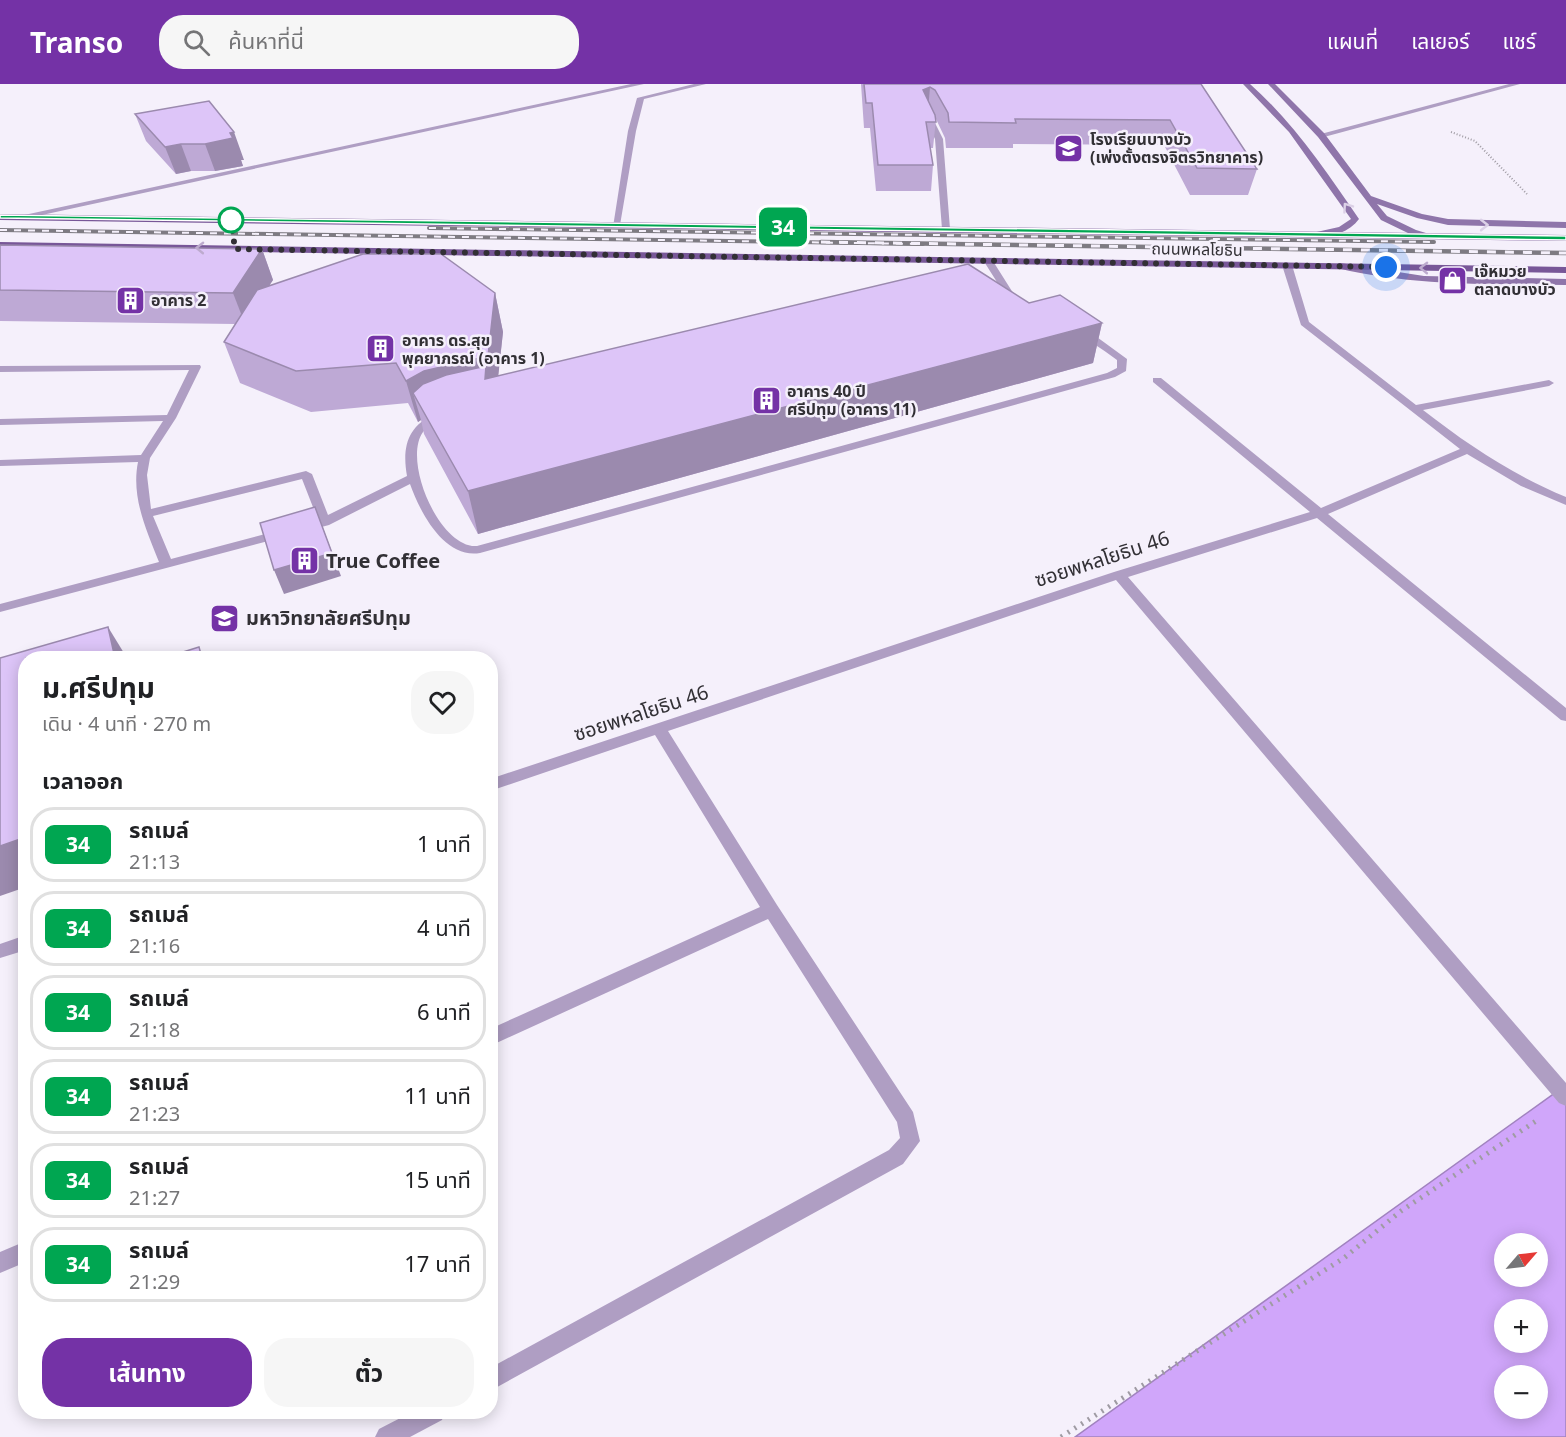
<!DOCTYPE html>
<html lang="th">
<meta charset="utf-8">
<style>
body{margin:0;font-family:"Noto Sans","Noto Sans Thai",sans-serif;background:#f6f6f6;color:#202124;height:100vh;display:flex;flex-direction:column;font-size:22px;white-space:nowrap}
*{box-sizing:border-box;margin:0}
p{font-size:20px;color:#757577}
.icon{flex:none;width:33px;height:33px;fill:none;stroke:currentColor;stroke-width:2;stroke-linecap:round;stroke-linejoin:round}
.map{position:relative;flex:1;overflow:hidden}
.drawer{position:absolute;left:18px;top:567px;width:480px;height:768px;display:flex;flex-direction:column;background:#fff;border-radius:24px;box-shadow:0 3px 15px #0003}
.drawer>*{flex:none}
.badge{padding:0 12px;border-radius:9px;font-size:21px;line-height:39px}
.needle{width:39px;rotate:62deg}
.controls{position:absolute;left:1494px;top:1149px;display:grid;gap:12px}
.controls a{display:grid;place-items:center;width:54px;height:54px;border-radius:50%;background:#fff;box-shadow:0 3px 15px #0003;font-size:30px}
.you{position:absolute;width:30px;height:30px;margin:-15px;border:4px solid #fff;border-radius:50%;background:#1a73e8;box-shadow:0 0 0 9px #1a73e833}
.map>.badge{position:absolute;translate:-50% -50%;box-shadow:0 0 0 3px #fff}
h2{padding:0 24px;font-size:22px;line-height:54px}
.round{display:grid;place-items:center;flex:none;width:63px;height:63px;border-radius:24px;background:#f6f6f6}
.headline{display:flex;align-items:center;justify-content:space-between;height:102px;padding:0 24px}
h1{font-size:28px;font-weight:700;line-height:45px}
.button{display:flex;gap:12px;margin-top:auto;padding:12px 24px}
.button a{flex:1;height:69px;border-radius:24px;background:#7432a6;color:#fff;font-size:24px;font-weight:700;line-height:69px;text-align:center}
.button a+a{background:#f6f6f6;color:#202124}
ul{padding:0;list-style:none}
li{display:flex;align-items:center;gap:18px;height:75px;margin:0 12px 9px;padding:0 12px;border:3px solid #e0e0e0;border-radius:24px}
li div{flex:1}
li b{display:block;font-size:22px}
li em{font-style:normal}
li .badge{min-width:66px;font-weight:700;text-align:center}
header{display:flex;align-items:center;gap:36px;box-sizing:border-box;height:84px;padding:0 30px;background:#7432a6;color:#fff}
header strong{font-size:28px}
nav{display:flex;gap:33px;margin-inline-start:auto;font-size:21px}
.search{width:420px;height:54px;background:#f6f6f6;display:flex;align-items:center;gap:15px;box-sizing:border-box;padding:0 21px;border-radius:24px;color:#757577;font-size:22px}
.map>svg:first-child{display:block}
.water{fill:#d0a6fa;stroke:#a183bf;stroke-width:1.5;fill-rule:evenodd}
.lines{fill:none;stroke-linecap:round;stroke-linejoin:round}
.path-far1{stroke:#9f9ba3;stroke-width:2;stroke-dasharray:1 2;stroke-linecap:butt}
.path{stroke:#9f9ba3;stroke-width:5;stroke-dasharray:2 6;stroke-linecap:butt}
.lane{fill:#af9ec3;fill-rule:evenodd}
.street{fill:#af9ec3;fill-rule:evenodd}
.secondary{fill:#8f75aa;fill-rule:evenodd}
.primary{fill:#785798;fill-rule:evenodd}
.rail-far1-casing{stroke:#7e7b82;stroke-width:4}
.rail-casing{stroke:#7e7b82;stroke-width:4.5}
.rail-far1{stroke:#f5f0fb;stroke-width:2;stroke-dasharray:7;stroke-linecap:butt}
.rail{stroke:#f5f0fb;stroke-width:3;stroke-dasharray:9;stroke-linecap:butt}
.wall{fill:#bea9d5}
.shaded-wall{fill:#9b8aae}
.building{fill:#ddc5f8;stroke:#9b8aae;stroke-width:1.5}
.oneway{stroke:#dcd1e7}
.oneway2{stroke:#bdabce}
.line{fill:#00a651;stroke:#fff;stroke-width:1.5}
.walk{stroke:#323035;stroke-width:6;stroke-dasharray:0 10.8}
.stop-dot{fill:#fff;stroke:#00a651;stroke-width:3}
.labels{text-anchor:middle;stroke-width:5;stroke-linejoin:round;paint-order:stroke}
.far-poi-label{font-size:16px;font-weight:bold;fill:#323035;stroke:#f5f0fb;text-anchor:start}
.far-street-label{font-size:16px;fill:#323035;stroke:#f5f0fb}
.street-label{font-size:20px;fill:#323035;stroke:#f5f0fb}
.poi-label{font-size:20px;font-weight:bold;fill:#323035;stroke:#f5f0fb;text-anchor:start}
</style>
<header>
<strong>Transo</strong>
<div class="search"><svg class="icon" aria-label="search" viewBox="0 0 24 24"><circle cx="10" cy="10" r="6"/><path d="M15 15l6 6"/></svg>ค้นหาที่นี่</div>
<nav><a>แผนที่</a><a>เลเยอร์</a><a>แชร์</a></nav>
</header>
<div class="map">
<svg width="1566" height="1353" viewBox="0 0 1566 1353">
<rect width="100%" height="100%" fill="#f5f0fb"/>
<path class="water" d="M 1566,1001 L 1566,1353 L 1075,1353 ZM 1504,1160 L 1538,1160 L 1538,1192 L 1504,1192 ZM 1504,1226 L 1538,1226 L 1538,1258 L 1504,1258 ZM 1504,1292 L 1538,1292 L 1538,1324 L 1504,1324 Z"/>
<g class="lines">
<polyline class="path-far1" points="1451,48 1475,57 1527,110"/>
<polyline class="path" points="1061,1353 1344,1174 1401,1127 1539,1035"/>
<g class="lane">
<polygon points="631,0 644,0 19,136 15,133"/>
<polygon points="694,0 706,0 644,15 636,47 620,141 613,143 628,47 637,14"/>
<path d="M 985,174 L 991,174 L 1020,220 L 1049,230 L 1090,248 L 1127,275 L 1126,287 L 1115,293 L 480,469 C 444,475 420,428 410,400 L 329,441 L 0,528 L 0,520 L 159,478 C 146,445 131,413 138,378 L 0,382 L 0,376 L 141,371 L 163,337 L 0,341 L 0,335 L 167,331 L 189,286 L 0,288 L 0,282 L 200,281 L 201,283 L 176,334 L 150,374 L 147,391 L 151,425 L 306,387 L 312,390 L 328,431 L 407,392 C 402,364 407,342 435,330 L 928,212 L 961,208 L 1009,217 L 983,176 ZM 961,214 C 1018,223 1071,240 1117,276 L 1117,284 L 1107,289 L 477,462 C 440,465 402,377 423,348 C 430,338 444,334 456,330 L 928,218 ZM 302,395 L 318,436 L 171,475 L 153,432 Z"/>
</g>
<g class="street">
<polygon points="1509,0 1520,0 1324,53 1317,51"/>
<polygon points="927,29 931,31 943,55 950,145 946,148 942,145 935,55 923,31"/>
<path d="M 1287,178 L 1292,181 L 1309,238 L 1416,321 L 1549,296 L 1554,299 L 1549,302 L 1423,326 C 1468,361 1513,391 1566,413 L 1566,421 L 1521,402 L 1467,370 L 1328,430 L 1566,624 L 1566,637 L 1561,636 L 1317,434 L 1128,493 L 1566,999 L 1566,1022 L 1559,1019 L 1116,496 L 668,647 L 777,821 L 913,1028 L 920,1057 L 903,1080 L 490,1307 L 490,1284 L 889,1066 L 900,1054 L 897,1038 L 768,835 L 490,962 L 490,945 L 760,823 L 655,651 L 490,707 L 490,695 L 1114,488 L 1310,428 L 1153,298 L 1153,294 L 1161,294 L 1321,424 L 1460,365 L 1301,241 L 1282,181 Z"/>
<polygon points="26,851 26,866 0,874 0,860"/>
<polygon points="26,1157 26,1178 0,1189 0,1168"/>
<polygon points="412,1328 445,1328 442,1336 410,1353 375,1353 379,1345"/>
</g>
<g class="secondary">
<path d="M 1243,0 L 1250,0 C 1294,39 1326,87 1359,135 C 1349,149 1329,154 1312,153 L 1312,149 L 1339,143 L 1351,135 L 1289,48 Z"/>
<polygon points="1268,0 1275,0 1324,49 1371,112 1422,130 1448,135 1566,138 1566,144 1448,141 1417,134 1377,120 1387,132 1416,146 1436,152 1432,155 1410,150 1381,136 1318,53"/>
<path d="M 1340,179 L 1424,192 L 1566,195 L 1566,201 C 1489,200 1412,202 1337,184 L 1335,182 Z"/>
</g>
<g class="primary">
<polygon points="0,130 1566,151 1566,157 0,136"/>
<polygon points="0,158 1566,183 1566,189 0,164"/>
</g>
<defs>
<g id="rail-far1">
<polyline points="429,144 1434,158"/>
<polyline points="0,146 923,160"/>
</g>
<polyline id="rail" points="821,158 1566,169"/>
</defs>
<use href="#rail-far1" class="rail-far1-casing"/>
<use href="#rail" class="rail-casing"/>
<use href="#rail-far1" class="rail-far1"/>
<use href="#rail" class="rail"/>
</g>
<g class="wall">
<polygon points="861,0 1201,0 1257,85 1248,111 1190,111 1164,61 1013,60 1013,64 946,64 945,54 936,35 933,64 930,64 933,81 931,107 876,107 870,44 864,44"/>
<polygon points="135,30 244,76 241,76 243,82 215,87 191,87 176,90 146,57"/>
<polygon points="0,161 262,165 273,196 268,202 495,209 503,248 498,292 1029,219 1102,239 1093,279 478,450 424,350 421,336 418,338 408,319 311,328 240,299 224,258 235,240 0,237"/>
</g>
<g class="shaded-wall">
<polygon points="930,3 928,27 923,6"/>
<polygon points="234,48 244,76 241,76 243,82 215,87 205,60 230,49"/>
<polygon points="181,60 191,87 176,90 165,63"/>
<polygon points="262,165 273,196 245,240 233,209"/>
<polygon points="495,209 503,248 496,313 413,309 421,336 418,338 406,297"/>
<polygon points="1102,239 1093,279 478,450 468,407"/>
<polygon points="315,423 341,492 284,510 274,486"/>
<polygon points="108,543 127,574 115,574"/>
<polygon points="26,753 26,803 0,812 0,762"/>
</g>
<g class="building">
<polygon points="864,0 1201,0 1257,85 1197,84 1170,36 1015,35 1016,39 949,38 948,29 935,6 930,3 923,6 935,31 936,38 926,38 933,81 878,81 872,19 866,19"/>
<polygon points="209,17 234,48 230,49 233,54 205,60 181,60 165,63 135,30"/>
<polygon points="0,161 262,165 233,209 0,206"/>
<polygon points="363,170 441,170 495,209 488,272 424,287 406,297 396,279 296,287 224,258 257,206"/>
<polygon points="968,180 1029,219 1060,211 1102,239 468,407 413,309 423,300 446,291 486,282 485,295"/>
<polygon points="315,423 332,469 274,486 260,439"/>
<polygon points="108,543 115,574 26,574 26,753 0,762 0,574"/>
<polygon points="199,563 202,574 164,574"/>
</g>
<defs><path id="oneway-chevron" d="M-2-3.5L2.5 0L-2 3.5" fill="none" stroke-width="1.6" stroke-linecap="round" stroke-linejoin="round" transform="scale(1.5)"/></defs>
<g class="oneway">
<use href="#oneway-chevron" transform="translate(1347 123) rotate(-125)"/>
<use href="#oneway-chevron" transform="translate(1484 141)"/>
</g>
<g class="oneway2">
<use href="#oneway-chevron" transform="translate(200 164) rotate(-179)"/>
<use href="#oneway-chevron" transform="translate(1424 184) rotate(-179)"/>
</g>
<polygon class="line" points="0,131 1566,152 1566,156 0,134"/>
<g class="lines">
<polyline class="walk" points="231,136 235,165 1386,183"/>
</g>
<defs>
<symbol id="school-square" viewBox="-11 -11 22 22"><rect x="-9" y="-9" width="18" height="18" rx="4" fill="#7432a6" stroke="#f5f0fb"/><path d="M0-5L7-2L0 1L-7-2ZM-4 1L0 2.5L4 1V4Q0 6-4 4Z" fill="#fff"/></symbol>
<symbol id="shop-square" viewBox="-11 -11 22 22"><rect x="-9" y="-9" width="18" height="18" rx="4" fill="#7432a6" stroke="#f5f0fb"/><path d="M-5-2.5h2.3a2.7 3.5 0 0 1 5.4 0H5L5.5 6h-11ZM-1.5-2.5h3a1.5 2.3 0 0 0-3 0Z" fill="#fff"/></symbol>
<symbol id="building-square" viewBox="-11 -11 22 22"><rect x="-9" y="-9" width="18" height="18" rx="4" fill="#7432a6" stroke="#f5f0fb"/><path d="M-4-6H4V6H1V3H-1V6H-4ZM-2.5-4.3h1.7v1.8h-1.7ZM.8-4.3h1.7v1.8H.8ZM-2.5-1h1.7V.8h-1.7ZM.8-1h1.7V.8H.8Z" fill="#fff"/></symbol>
<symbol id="university-square" viewBox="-11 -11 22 22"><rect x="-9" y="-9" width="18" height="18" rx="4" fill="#7432a6" stroke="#f5f0fb"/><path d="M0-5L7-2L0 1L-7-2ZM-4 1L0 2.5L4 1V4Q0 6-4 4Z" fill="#fff"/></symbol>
</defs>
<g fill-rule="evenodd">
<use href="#school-square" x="1052" y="48" width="33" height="33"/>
<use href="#shop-square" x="1436" y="180" width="33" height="33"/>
<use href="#building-square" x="114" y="200" width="33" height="33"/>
<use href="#building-square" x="364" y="248" width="33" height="33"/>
<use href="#building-square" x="750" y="300" width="33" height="33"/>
<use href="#building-square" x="288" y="460" width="33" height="33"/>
<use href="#university-square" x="208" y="518" width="33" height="33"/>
</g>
<circle class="stop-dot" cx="231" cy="136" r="12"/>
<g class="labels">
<g class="far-poi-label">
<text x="1090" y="61">โรงเรียนบางบัว<tspan x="1090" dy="18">(เพ่งตั้งตรงจิตรวิทยาคาร)</tspan></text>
<text x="1474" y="193">เจ๊หมวย<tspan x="1474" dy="18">ตลาดบางบัว</tspan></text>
<text x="151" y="222">อาคาร 2</text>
<text x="402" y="262">อาคาร ดร.สุข<tspan x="402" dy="18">พุคยาภรณ์ (อาคาร 1)</tspan></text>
<text x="787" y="313">อาคาร 40 ปี<tspan x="787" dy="18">ศรีปทุม (อาคาร 11)</tspan></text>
</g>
<g class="far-street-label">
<text transform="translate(1197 165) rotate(1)" y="6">ถนนพหลโยธิน</text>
</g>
<g class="street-label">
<text transform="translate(1102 475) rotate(-18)" y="7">ซอยพหลโยธิน 46</text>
<text transform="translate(641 629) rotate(-18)" y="7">ซอยพหลโยธิน 46</text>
</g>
<g class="poi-label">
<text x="326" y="484">True Coffee</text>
<text x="246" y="541">มหาวิทยาลัยศรีปทุม</text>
</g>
</g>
</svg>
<div class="controls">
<a><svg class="needle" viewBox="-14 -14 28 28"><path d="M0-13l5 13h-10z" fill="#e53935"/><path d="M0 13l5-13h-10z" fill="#757577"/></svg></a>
<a>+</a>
<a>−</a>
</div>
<div class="you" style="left:1386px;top:183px"></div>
<b class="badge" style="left:783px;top:143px;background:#00a651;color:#fff">34</b>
<section class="drawer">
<div class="headline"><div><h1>ม.ศรีปทุม</h1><p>เดิน · 4 นาที · 270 m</p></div><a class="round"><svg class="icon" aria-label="heart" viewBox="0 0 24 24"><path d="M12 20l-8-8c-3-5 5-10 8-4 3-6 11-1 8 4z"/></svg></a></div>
<h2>เวลาออก</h2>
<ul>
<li><span class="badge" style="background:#00a651;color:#fff">34</span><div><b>รถเมล์</b><p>21:13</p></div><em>1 นาที</em></li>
<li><span class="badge" style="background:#00a651;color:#fff">34</span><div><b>รถเมล์</b><p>21:16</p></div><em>4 นาที</em></li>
<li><span class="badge" style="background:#00a651;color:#fff">34</span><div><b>รถเมล์</b><p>21:18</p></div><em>6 นาที</em></li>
<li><span class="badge" style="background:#00a651;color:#fff">34</span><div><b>รถเมล์</b><p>21:23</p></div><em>11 นาที</em></li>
<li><span class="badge" style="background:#00a651;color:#fff">34</span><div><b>รถเมล์</b><p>21:27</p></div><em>15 นาที</em></li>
<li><span class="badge" style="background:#00a651;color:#fff">34</span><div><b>รถเมล์</b><p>21:29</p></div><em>17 นาที</em></li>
</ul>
<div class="button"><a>เส้นทาง</a><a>ตั๋ว</a></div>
</section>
</div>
